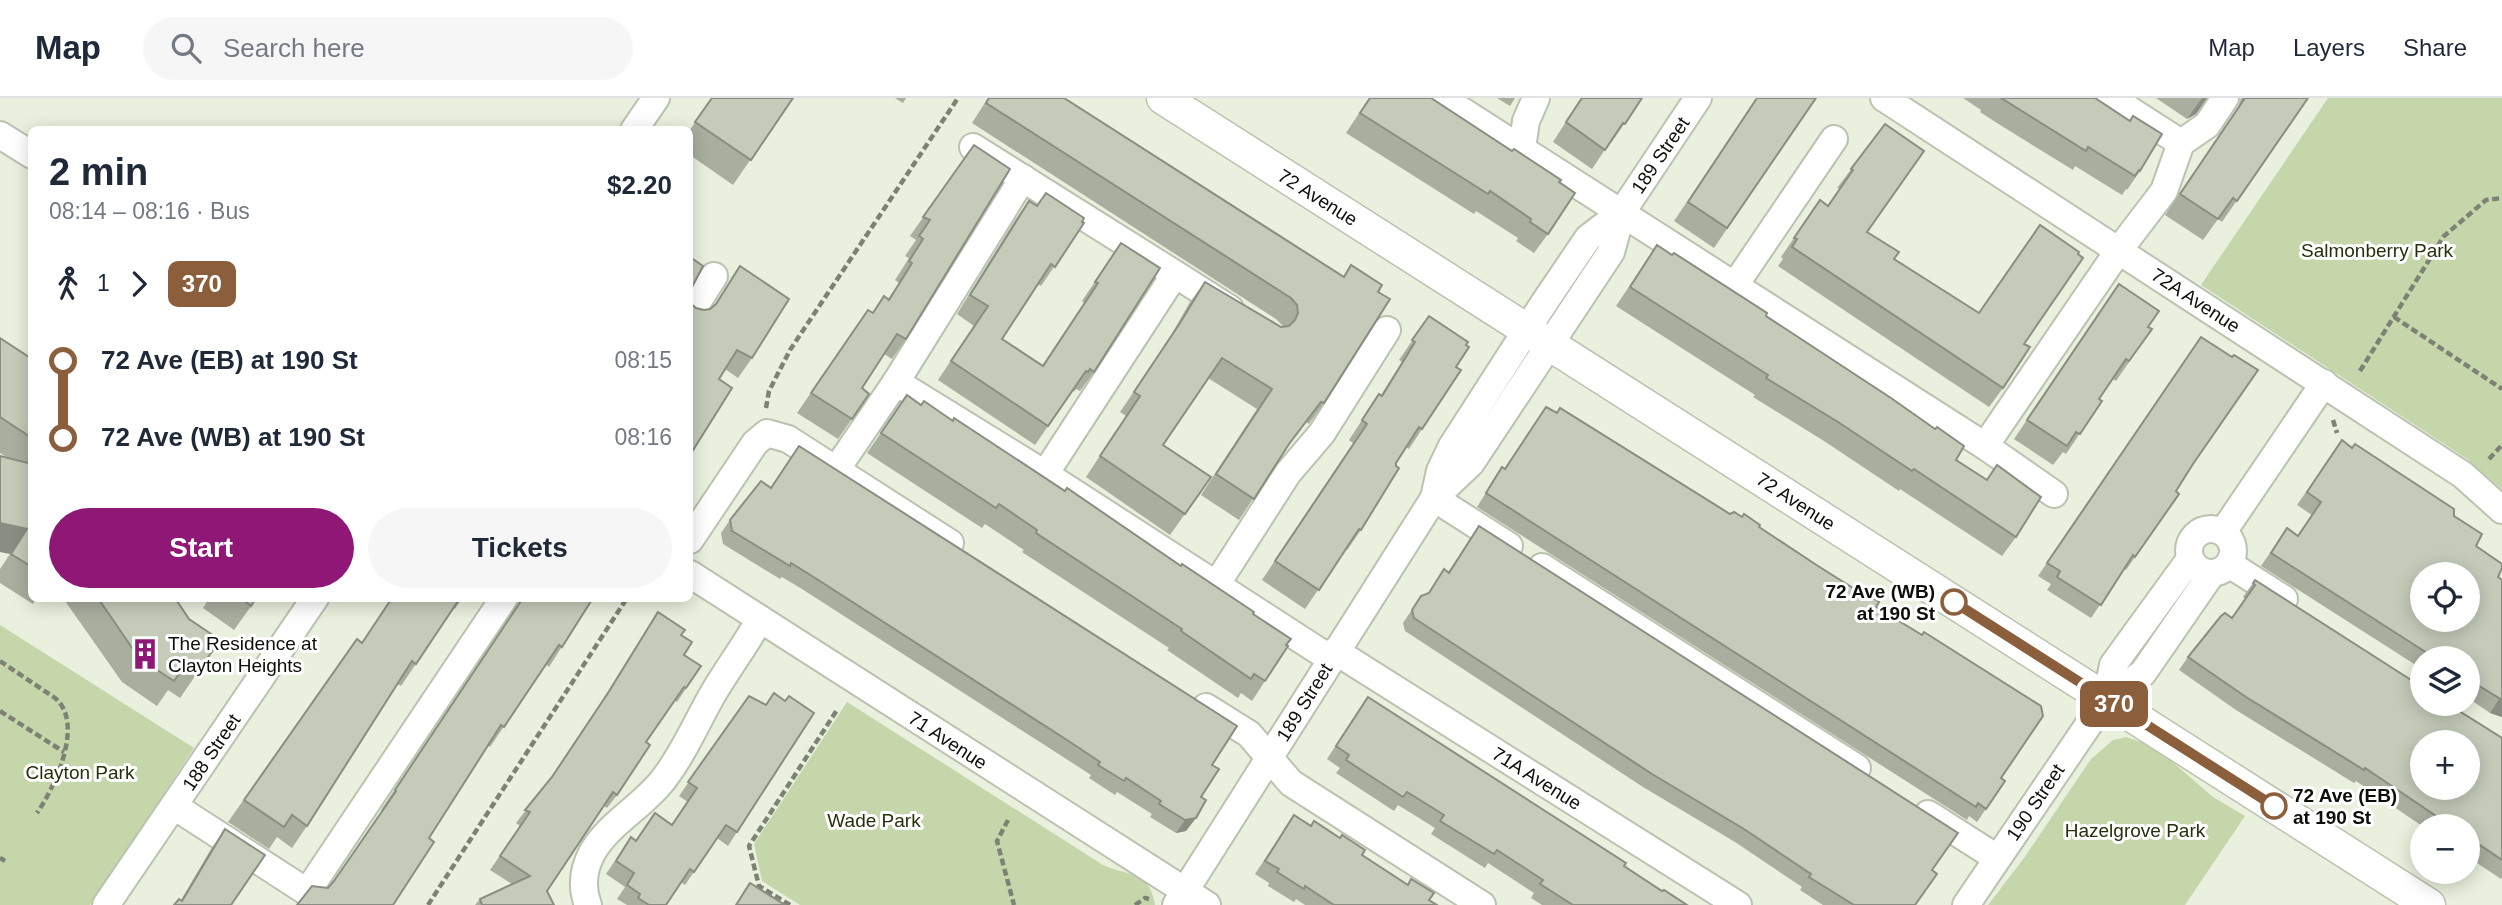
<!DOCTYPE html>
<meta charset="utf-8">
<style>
body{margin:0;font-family:Helvetica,sans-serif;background:#f6f6f7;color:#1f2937;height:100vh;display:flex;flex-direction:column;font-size:26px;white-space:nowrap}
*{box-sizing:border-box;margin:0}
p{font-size:23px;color:#747a83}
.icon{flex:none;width:38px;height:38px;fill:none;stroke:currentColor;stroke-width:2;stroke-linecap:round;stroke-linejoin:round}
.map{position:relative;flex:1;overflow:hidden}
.side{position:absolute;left:28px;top:28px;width:665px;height:476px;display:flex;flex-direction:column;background:#fff;border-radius:10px;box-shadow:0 4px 18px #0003}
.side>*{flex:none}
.badge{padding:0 14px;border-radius:10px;font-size:24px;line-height:46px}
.fabs{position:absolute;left:2410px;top:464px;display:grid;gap:14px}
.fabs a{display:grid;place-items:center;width:70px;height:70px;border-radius:50%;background:#fff;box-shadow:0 4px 18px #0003;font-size:35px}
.map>.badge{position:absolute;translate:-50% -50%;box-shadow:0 0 0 4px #fff}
.legs{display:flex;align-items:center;gap:10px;height:77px;padding:0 21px;font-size:23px}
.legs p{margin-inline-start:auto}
.head{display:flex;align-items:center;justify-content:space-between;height:119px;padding:0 21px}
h1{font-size:38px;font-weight:800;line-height:52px}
.action{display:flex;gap:14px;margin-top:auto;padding:14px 21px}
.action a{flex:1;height:80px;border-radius:42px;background:#8f1776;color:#fff;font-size:28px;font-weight:800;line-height:80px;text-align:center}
.action a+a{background:#f6f6f7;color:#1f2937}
ul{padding:0 21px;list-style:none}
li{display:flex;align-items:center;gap:24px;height:77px;font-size:26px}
li i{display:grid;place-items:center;width:10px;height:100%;margin:0 9px;background:currentColor}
li i::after{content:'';width:18px;height:18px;margin:-9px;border:5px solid;border-radius:50%;background:#fff}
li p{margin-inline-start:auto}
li:first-child i{background:linear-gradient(#0000 50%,currentColor 0)}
li:last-child i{background:linear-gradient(currentColor 50%,#0000 0)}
header{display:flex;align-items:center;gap:42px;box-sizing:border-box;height:98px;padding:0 35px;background:#fff;border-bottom:2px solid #e0e1e3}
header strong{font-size:33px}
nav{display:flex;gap:38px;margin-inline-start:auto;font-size:24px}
.search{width:490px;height:63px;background:#f6f6f7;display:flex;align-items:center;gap:18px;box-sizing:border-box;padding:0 24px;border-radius:38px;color:#747a83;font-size:26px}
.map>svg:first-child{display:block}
.green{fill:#c6d6ab}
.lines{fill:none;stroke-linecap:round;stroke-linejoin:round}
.minor-casing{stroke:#bbc2b0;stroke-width:30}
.major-casing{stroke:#bbc2b0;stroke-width:35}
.path{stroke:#7d8275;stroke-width:4.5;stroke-dasharray:7 3.5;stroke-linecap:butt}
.minor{stroke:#fff;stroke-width:26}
.major{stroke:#fff;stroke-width:32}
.wall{fill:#a9af9f}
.shaded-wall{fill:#898e82}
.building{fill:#c4cbb9;stroke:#898e82;stroke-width:2;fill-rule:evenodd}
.line-1-casing{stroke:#fff;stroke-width:16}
.line-1{stroke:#8b5e3c;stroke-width:10}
.stop-1-dot{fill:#fff;stroke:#8b5e3c;stroke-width:3.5}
.labels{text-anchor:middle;stroke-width:6;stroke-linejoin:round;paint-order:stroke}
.street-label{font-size:19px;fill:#0c0f09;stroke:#fff}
.park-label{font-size:19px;fill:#26310b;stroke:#fff}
.stop-label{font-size:19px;font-weight:bold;fill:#0c0f09;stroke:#fff;text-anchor:end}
.poi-label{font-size:19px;fill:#0c0f09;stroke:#fff;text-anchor:start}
</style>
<header>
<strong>Map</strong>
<div class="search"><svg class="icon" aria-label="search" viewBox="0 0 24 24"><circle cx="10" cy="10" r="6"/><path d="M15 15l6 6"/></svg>Search here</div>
<nav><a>Map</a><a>Layers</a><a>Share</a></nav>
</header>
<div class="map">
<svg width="2502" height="807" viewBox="0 0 2502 807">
<rect width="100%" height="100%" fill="#e9f0dd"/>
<g class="green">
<polygon points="2328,0 2502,0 2502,391 2467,361 2201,187"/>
<polygon points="0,527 194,650 90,807 0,807"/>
<path d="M 847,604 L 1103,767 C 1126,778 1150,772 1155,807 L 800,807 L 762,783 L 754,746 Z"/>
<polygon points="2126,639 2154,648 2213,699 2245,718 2185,807 1988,807 2024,760 2091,661 2113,642"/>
</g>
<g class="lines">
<defs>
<g id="minor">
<polyline points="1442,0 1985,348 2054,396"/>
<polyline points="1884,0 2463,377 2502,412"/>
<polyline points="2111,0 2181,45"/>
<polyline points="634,32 656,0"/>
<polyline points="0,37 32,57"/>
<polyline points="973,49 1175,176 1045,376"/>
<polyline points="1522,50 1526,23 1536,0"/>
<polyline points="1175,176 1230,211"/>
<polyline points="1735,187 1834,41"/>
<polyline points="690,216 714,178"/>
<polyline points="896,284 1045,376 1331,561"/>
<polyline points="1985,348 2119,152 2164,93 2181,45 2207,27 2225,0"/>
<polyline points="836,372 896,284 1023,80"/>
<polyline points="1434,400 1509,448"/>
<polyline points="1434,400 1440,373 1452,348 1544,205 1588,140 1622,114"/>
<circle cx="2211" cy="453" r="22"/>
<polyline points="2223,434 2324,285"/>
<polyline points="690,442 755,345 767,335 788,341 950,445"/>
<polyline points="2229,466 2284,501"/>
<polyline points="1542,469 1857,670"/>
<polyline points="690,476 1207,807"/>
<polyline points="1216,487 1288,375 1322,335 1387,232"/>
<polyline points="1335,553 1738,807"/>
<polyline points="2106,601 2113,567 2190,461"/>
<polyline points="1206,609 1249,636 1291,685 1482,807"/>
<polyline points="174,708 307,794 504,500"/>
<polyline points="1928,716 1997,760"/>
<polyline points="106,807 315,500"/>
<path d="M 588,807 C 581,789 583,772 592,755 C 608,726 642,709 663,682 C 684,655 697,623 714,594 C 729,569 746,546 760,521"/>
<polyline points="1176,807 1434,400 1471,365 1611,154 1622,114 1698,0"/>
<polyline points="1966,807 2106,601 2143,575 2212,475"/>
</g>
<polyline id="major" points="1163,0 2429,807"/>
</defs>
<use href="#minor" class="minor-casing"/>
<use href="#major" class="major-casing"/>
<g class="path">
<polyline points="2394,219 2502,291"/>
<polyline points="2360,273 2444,138 2486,102 2502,100"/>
<polyline points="766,310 769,293 790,252 958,0"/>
<polyline points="2333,322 2337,335"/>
<polyline points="2489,361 2502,347"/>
<path d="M 0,563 L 55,600 C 85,625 55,689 37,715"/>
<polyline points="0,613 64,654"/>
<polyline points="1008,722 997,743 1014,807"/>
<polyline points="0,760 5,763"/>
<polyline points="428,807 627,500"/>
<polyline points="790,807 759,788 749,748 837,612"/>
<polyline points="1135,807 1145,800 1149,801"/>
</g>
<use href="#minor" class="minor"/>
<use href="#major" class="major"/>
</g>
<g class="wall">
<polygon points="711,0 793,0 733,87 690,57 690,32"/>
<polygon points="895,0 906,0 903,5"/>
<polygon points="988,0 1064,0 1343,179 1351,167 1378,194 1324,305 1309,326 1306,324 1283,355 1239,422 1201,397 1257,311 1208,280 1163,347 1211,379 1170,437 1086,379 1126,318 1120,314 1166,246 1190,204 1205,184 1281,229 1282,229 1282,227 1276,221 972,25"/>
<polygon points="1369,0 1431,0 1559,84 1548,136 1534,155 1516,143 1518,140 1476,113 1474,116 1346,35"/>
<polygon points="1497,0 1515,0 1510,8"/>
<polygon points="1581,0 1642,0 1611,45 1610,44 1592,71 1553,44"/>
<polygon points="1757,0 1816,0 1714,150 1674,123"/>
<polygon points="1963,0 2095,0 2140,73 2127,92 2126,91 2122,97 2075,68 2073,72 1997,25 1980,14 1981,12"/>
<polygon points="2156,0 2207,0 2196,16 2187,21"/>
<polygon points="2241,0 2308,0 2222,124 2218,121 2203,142 2165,117 2238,9"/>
<polygon points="1885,26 1867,134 1894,161 2024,246 2003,290 1989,309 1778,168 1783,161 1781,159 1820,102 1828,108 1840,91 1837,90"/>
<polygon points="974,47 906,241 892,261 884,256 862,290 869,296 838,341 797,315 868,212 873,215 888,201 899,185 895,182 909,160 905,158 916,142 910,138"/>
<polygon points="1029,103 1037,108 1084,125 1041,188 1038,186 1002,241 1042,268 1084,205 1082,203 1121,145 1094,274 1080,293 1076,291 1074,294 1073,292 1035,347 938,282 974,228 957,216 1015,122"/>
<polygon points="1657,147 1766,218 1956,362 2016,439 2002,458 1900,391 1899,393 1824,343 1753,299 1755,297 1616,208"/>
<polygon points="740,168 752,260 738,280 725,271 719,281 690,205 696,210 704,212 710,211 714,208"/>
<polygon points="2119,186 2148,229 2152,231 2116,283 2113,281 2099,301 2102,303 2066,356 2063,354 2053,367 2014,341"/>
<polygon points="1429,218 1456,269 1422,331 1409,351 1406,349 1396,365 1361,432 1347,452 1346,451 1305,511 1262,482 1353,345 1349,342 1379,296 1381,297 1402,264 1399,262"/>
<polygon points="2201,239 2193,366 2176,393 2179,396 2126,472 2124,471 2091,520 2047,492 2051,486 2038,478"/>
<polygon points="0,240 32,261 32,500 36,500 33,506 0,485 0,471 10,456 8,360 0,355"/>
<polygon points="907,297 921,307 953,323 1181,468 1253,516 1265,583 1252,603 1241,595 1238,600 1167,552 1169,550 1022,454 1024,452 985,426 982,430 867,355"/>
<polygon points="2342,342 2454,418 2498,479 2502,619 2490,615 2468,600 2468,560 2422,560 2422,571 2261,468 2287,430 2298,437 2312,417 2297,407"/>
<polygon points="1502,369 1505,371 1730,416 1759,429 1876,509 2001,680 2005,683 1977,724 1969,718 1967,722 1477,409"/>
<polygon points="730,422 1212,667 1196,720 1186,733 1176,735 1150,719 1152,716 1117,694 1115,697 1089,680 1091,677 1057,655 802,491 782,479 780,481 723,446 721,435"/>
<polygon points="1479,428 1932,772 1915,807 1823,807 1800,792 1802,789 1735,744 1643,689 1405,533 1403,525 1421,498 1428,496 1448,474"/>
<polygon points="2255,482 2502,640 2502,779 2501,781 2468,759 2468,728 2422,728 2356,683 2354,685 2236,612 2179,572 2188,559 2232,520 2245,501 2243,499"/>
<polygon points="63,500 175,500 189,521 220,542 180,600 168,592 157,608 122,584"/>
<polygon points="207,500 257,500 234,532 203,510 208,502"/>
<polygon points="392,500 462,500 455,511 454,510 401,588 397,586 307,728 292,750 277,739 269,751 228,724 357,541 362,545"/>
<polygon points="520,500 593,500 549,569 546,566 490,649 488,647 429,740 328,790 383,713 381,712 517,509"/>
<polygon points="658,514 681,537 684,557 701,568 677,604 674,602 646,644 617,697 607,710 604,708 547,793 554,807 475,807 480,801 512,786 490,772 520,728 516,725 549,682 598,609"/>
<polygon points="749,598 737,734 728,748 717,740 685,787 681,784 666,807 627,807 617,801 625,789 606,776 631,739 636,742 672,727 688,704 679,698"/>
<polygon points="1368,599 1662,793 1687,807 1542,807 1531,800 1534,795 1488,765 1485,770 1431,736 1435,730 1398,707 1394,713 1336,675 1340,670 1327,661"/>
<polygon points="1294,717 1362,757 1437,807 1305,807 1296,801 1294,804 1268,788 1269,785 1255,776"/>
<polygon points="225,731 231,807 174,807 181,802 211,751"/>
</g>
<g class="shaded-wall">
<polygon points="2202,0 2207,0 2196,16 2187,21"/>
<polygon points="0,425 27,431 10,456 0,454"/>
<polygon points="2499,601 2502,602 2502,619 2490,615"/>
<polygon points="1196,720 1186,733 1176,735 1185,722"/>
</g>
<g class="building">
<polygon points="712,0 793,0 751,62 695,24"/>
<polygon points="989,0 1064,0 1344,179 1351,167 1382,187 1378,194 1390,201 1324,305 1321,304 1289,346 1254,401 1216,376 1272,291 1222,260 1163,347 1211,379 1185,416 1100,358 1140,298 1134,294 1180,225 1205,184 1281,229 1289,228 1295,222 1298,215 1297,207 1291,200 986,5"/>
<polygon points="1370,0 1431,0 1512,53 1514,51 1561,82 1559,84 1575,95 1548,136 1530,124 1531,121 1490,93 1488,96 1360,15"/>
<polygon points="1582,0 1642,0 1625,26 1623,25 1605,52 1566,24"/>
<polygon points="1757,0 1816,0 1727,130 1688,104"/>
<polygon points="2001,0 2095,0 2130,23 2133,18 2162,36 2140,73 2139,72 2135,78 2088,49 2086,53"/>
<polygon points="2245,0 2308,0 2237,103 2233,100 2218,121 2180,96"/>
<polygon points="1885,26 1924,53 1867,134 1899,154 1894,161 1979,215 2040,127 2079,154 2078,156 2083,160 2024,246 2030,249 2003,290 1792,149 1797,141 1794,140 1820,102 1828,108 1853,72 1851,71"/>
<polygon points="974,47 1010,71 906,241 897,236 862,290 869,296 852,321 811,295 868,212 873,215 884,198 889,202 912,165 909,163 923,141 919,138 930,122 923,119"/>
<polygon points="1046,95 1084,120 1082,124 1084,125 1055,169 1051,166 1002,241 1043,268 1098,185 1095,184 1121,145 1160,170 1094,274 1090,271 1088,274 1086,273 1048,328 951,263 988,208 970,197 1029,103 1037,108"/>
<polygon points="1657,147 1672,157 1674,155 1767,215 1766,218 1891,300 1935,331 1937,329 1964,348 1956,362 1987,382 1997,367 2041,399 2016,439 1914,371 1912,373 1838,324 1766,280 1768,277 1630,189"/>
<polygon points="690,159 703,168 690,193"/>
<polygon points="740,168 789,201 752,260 737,252 719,281 732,290 690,357 690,202 690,205 696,210 704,212 710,211 716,206"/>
<polygon points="2119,186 2159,213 2148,229 2152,231 2129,263 2126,261 2099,301 2102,303 2080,336 2076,334 2067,348 2027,322"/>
<polygon points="1429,218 1468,244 1466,247 1469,249 1456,269 1461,272 1422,331 1419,329 1396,365 1396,368 1399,370 1361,432 1359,431 1319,492 1275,463 1367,326 1362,322 1379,296 1382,298 1415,244 1412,242"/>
<polygon points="2201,239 2232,259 2234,257 2258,272 2193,366 2176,393 2179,396 2135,459 2133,457 2101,507 2057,479 2060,473 2047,465"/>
<polygon points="0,240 32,261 32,340 0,319"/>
<polygon points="907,297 921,307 924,303 953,323 954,320 1065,393 1067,390 1181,468 1182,466 1254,514 1253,516 1291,541 1286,547 1288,548 1265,583 1254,576 1251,581 1181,533 1182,531 1036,435 1037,432 999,406 996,410 881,335"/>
<polygon points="1546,309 1557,315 1560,310 1730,416 1734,414 1742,419 1744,416 1760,427 1759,429 1818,468 1861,495 1862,492 1879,504 1876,509 1922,537 1924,534 2041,608 2043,618 2001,680 2005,683 1986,711 1978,705 1976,709 1486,395 1502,369 1505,371"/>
<path d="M 2342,342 L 2352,350 L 2355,346 L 2454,411 L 2454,418 L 2482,436 L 2476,448 L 2502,466 L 2502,470 L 2498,479 L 2502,482 L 2502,602 L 2468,581 L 2468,560 L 2435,560 L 2271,455 L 2287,430 L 2298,438 L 2321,404 L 2307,394 ZM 2422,476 L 2468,476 L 2468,522 L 2422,522 Z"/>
<polygon points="799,348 1237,628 1212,667 1219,671 1201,699 1206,702 1196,720 1185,722 1159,706 1161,703 1126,680 1124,683 1098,667 1100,664 1067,642 812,478 791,465 790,468 732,433 730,422 761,383 771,390"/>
<polygon points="0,358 32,366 32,469 11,456 27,431 0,425"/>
<polygon points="1479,428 1958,735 1932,772 1937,776 1915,807 1854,807 1809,779 1811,776 1744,731 1652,676 1414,520 1412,512 1421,498 1429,495 1444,471 1449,475"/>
<path d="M 2255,482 L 2422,589 L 2422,606 L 2448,606 L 2502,640 L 2502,762 L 2468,739 L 2468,728 L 2451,728 L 2365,670 L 2364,672 L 2246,599 L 2188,559 L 2221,518 L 2225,515 L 2232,520 L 2255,487 L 2253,485 ZM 2422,644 L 2468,644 L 2468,690 L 2422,690 Z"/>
<polygon points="98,500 175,500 189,521 220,542 197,575 185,567 174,583 139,560"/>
<polygon points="241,500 256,500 251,508"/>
<polygon points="392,500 460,500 416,566 412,563 307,728 292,717 284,729 244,702 357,541 362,545"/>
<polygon points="523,500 593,500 562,549 559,547 504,629 501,627 429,740 434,744 393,807 297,807 312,788 328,790 334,783 396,693 395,692"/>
<polygon points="658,514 685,532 681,537 692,544 684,557 701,568 686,590 684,589 646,644 650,647 617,697 613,694 547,793 554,807 482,807 480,801 530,778 500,758 530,714 525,712 552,679 608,595"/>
<polygon points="774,595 785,603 789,598 814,615 737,734 726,727 694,774 690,771 666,807 649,807 638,800 640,796 627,787 634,775 616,763 631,739 636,743 655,715 672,727 697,690 688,684 749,598 766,607"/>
<polygon points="1368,599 1626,765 1624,768 1662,793 1664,792 1687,807 1573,807 1540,786 1543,782 1497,752 1494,756 1440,723 1444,717 1407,694 1403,699 1372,679 1346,662 1349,657 1336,648"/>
<polygon points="1294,717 1311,728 1314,723 1340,740 1342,737 1365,752 1362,757 1408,787 1411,781 1434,795 1429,802 1437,807 1334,807 1305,788 1304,791 1277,774 1279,771 1265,763"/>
<polygon points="225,731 265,757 231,807 174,807 179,801 182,803"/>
<polygon points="750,785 785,807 736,807"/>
</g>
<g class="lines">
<defs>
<polyline id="line-1" points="1954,504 2274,708"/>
</defs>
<use href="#line-1" class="line-1-casing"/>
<use href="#line-1" class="line-1"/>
</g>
<defs>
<symbol id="building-bare" viewBox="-9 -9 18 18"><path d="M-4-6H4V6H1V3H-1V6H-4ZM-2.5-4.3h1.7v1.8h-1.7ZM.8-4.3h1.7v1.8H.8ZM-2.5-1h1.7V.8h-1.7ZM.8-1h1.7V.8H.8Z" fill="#8f1776" stroke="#fff" stroke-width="2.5" paint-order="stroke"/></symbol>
</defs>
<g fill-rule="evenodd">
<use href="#building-bare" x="123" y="534" width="44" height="44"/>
</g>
<g class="stop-1-dot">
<circle cx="1954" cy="504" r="12"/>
<circle cx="2274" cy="708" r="12"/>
</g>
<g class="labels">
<g class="street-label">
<text transform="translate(1660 57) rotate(-56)" y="7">189 Street</text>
<text transform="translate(1318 99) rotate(32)" y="7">72 Avenue</text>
<text transform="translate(2196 202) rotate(33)" y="7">72A Avenue</text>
<text transform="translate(1796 403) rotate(33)" y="7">72 Avenue</text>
<text transform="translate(1304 604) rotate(-58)" y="7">189 Street</text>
<text transform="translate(948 642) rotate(33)" y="7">71 Avenue</text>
<text transform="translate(211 654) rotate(-56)" y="7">188 Street</text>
<text transform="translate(1537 680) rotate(32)" y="7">71A Avenue</text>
<text transform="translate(2035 704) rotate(-56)" y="7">190 Street</text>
</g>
<g class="park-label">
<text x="2377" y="159">Salmonberry Park</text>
<text x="80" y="681">Clayton Park</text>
<text x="874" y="729">Wade Park</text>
<text x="2135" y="739">Hazelgrove Park</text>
</g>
<g class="stop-label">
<text x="1935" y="500">72 Ave (WB)<tspan x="1935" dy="22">at 190 St</tspan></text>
<text x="2293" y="704" text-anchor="start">72 Ave (EB)<tspan x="2293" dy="22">at 190 St</tspan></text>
</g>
<g class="poi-label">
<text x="168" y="552">The Residence at<tspan x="168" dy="22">Clayton Heights</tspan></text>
</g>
</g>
</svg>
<div class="fabs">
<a><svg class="icon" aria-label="locate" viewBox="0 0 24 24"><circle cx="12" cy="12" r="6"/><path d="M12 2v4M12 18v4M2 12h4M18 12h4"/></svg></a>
<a><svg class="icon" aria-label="layers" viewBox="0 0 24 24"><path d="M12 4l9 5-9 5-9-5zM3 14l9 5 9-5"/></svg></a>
<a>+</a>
<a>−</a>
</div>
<b class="badge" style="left:2114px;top:606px;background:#8b5e3c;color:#fff">370</b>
<section class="side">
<div class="head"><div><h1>2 min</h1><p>08:14 – 08:16 · Bus</p></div><b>$2.20</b></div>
<div class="legs"><svg class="icon" aria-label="walk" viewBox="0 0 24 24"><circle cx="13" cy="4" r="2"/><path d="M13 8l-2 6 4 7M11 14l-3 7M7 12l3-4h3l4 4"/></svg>1<svg class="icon" aria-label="forward" viewBox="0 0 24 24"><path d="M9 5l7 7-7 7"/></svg><b class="badge" style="background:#8b5e3c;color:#fff">370</b></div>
<ul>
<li><i style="color:#8b5e3c"></i><b>72 Ave (EB) at 190 St</b><p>08:15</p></li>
<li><i style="color:#8b5e3c"></i><b>72 Ave (WB) at 190 St</b><p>08:16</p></li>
</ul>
<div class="action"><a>Start</a><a>Tickets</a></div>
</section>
</div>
